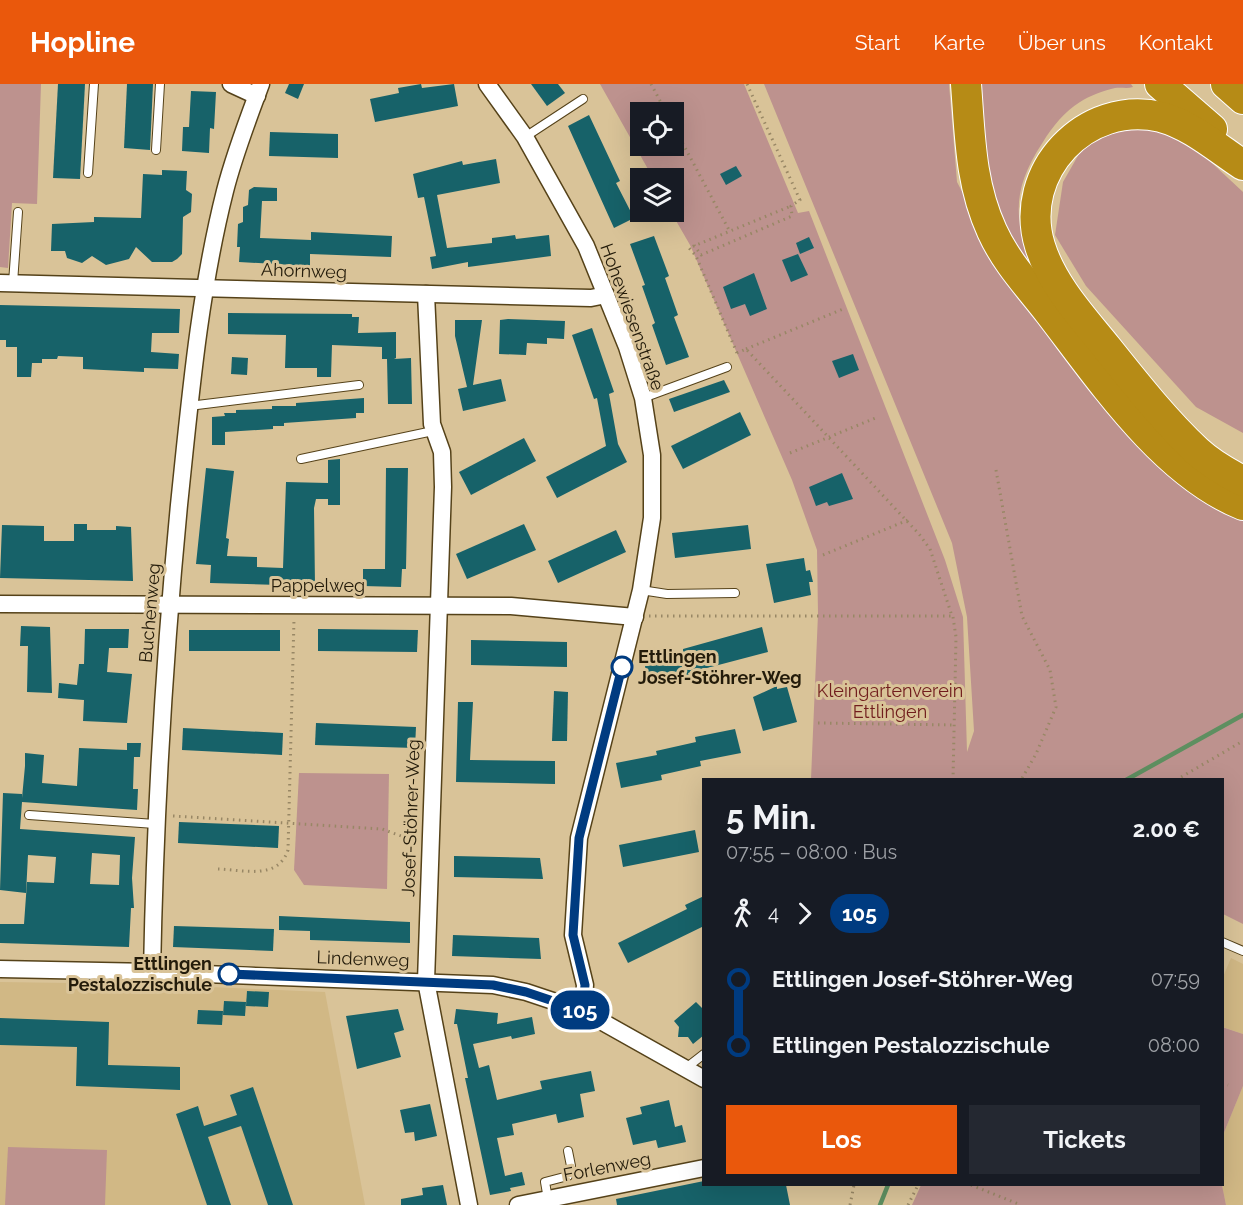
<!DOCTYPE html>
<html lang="de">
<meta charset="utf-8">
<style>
body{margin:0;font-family:Raleway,sans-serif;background:#242831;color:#f1f3f6;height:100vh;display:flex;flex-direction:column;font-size:22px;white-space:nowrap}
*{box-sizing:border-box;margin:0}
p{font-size:20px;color:#9ea1a6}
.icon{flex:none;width:33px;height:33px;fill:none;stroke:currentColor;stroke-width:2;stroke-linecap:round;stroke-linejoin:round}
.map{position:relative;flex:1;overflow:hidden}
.drawer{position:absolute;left:702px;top:694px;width:522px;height:408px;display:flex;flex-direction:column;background:#171b24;border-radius:0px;box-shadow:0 6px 24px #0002}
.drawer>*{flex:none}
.badge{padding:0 12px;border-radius:20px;font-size:21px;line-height:39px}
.tools{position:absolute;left:630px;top:18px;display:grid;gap:12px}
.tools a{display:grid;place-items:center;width:54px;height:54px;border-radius:0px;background:#171b24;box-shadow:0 6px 24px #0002;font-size:30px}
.map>.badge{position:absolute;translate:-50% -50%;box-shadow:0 0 0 3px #fff}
.legs{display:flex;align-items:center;gap:9px;height:66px;padding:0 24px;font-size:20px}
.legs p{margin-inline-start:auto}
.summary{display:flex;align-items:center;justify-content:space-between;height:102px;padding:0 24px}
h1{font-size:33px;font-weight:700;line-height:45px}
.action{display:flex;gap:12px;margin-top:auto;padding:12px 24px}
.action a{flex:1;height:69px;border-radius:0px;background:#ea580c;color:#fff;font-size:24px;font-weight:700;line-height:69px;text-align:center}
.action a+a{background:#242831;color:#f1f3f6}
ul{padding:0 24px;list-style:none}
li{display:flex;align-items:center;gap:21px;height:66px;font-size:22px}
li i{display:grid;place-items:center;width:9px;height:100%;margin:0 8px;background:currentColor}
li i::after{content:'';width:15px;height:15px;margin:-8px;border:4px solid;border-radius:50%;background:#171b24}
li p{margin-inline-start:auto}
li:first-child i{background:linear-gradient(#0000 50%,currentColor 0)}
li:last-child i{background:linear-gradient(currentColor 50%,#0000 0)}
header{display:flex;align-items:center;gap:36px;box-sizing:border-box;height:84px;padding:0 30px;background:#ea580c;color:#fff}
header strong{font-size:28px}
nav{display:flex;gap:33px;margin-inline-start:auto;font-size:21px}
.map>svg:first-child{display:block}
.built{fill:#d1b885}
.green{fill:#bd928e;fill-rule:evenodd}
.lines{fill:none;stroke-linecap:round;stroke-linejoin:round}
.stream{stroke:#5e8f60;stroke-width:4.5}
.building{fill:#176269;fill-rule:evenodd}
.service-casing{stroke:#554219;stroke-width:10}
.minor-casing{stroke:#554219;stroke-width:19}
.motorway-casing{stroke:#fff;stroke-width:32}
.path{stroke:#988765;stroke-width:3;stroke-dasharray:1.5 4.5;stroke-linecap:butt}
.service{stroke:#fff;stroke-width:8}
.minor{stroke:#fff;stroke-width:16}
.motorway{stroke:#b68b16;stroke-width:30}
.line-1-casing{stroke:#fff;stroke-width:14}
.line-1{stroke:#003b80;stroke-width:9}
.stop-1-dot{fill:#fff;stroke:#003b80;stroke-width:3}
.labels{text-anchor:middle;stroke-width:6;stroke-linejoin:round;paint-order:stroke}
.street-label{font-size:18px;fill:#231b0a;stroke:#d9c398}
.stop-label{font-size:18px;font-weight:bold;fill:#231b0a;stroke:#d9c398;text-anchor:start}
.park-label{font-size:18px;fill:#711d1d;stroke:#d9c398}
</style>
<header>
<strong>Hopline</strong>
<nav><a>Start</a><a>Karte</a><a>Über uns</a><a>Kontakt</a></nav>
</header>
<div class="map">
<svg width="1243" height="1121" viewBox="0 0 1243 1121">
<rect width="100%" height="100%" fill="#d9c398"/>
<g class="built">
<polygon points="1231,874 1243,880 1243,950 1223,943 1223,893"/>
<polygon points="0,898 141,900 325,908 365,1121 0,1121"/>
<polygon points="1243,1002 1243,1121 1226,1121 1222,1101 1223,1051"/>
</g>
<g class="green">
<polygon points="0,0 41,0 37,120 12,119 8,184 0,183"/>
<path d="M 600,0 L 744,0 L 798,129 L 809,127 L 945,476 L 963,533 L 967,668 L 974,647 L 967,533 L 952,459 L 764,0 L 949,0 L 957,98 L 993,167 L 1031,229 L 1107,329 L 1168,386 L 1243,436 L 1243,840 L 1223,830 L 1222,696 L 789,696 L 811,695 L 818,530 L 817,466 L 792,396 L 690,161 L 671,128 L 674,128 L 674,94 L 653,94 ZM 640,28 L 674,28 L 674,62 L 640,62 Z"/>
<path d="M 978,0 L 1131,0 L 1133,3 C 1127,5 1121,3 1115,4 C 1105,6 1089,12 1080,18 C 1065,27 1052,43 1043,58 C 1012,105 1013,134 1033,184 L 1020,176 L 992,119 Z"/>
<polygon points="1132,40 1165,45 1198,66 1243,108 1243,349 1196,323 1086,202 1055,151 1063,98 1087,56"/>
<polygon points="299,689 389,690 387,805 304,801 294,786"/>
<polygon points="1222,943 1243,950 1243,1002 1223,1051"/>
<polygon points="8,1063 107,1066 105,1121 5,1121"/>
<polygon points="921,1101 1222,1101 1226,1121 912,1121"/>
</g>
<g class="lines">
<g class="stream">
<polyline points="1126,696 1243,631"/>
<polyline points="880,1121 888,1101"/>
</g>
</g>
<g class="building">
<polygon points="58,0 85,0 80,95 53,94"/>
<polygon points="127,0 153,0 150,66 124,64"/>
<polygon points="289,0 304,0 298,15 285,9"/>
<polygon points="421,0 422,4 454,0 458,22 375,38 370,15 399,9 398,4"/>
<polygon points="531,0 558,0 565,9 547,22"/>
<polygon points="191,7 216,8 214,45 210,44 209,69 182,67 183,43 189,43"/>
<polygon points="589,31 620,97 616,99 634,134 614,144 568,42"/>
<polygon points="270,48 338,50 338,74 269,72"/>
<polygon points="496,75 500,99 437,111 447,164 492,159 492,154 515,151 516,155 549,151 551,172 468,183 468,178 432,185 430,173 436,172 424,113 418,114 413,90 462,77 463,81"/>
<polygon points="736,82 742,92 726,101 720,90"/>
<polygon points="162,86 187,87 186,106 192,110 191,128 183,133 182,170 177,175 172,178 152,178 136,163 129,175 106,181 92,172 82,179 67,174 65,167 51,167 52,140 94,138 94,133 141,134 143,90 162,91"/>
<polygon points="254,103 277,104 277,117 262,117 260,154 311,156 311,148 392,152 391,173 310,170 310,182 239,178 240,163 237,163 238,140 243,138 243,123 248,121 249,106"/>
<polygon points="654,152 669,192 665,194 678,231 674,233 689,273 666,281 652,241 655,239 642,202 645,201 630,160"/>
<polygon points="809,153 814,164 800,170 796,159"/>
<polygon points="798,170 808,191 791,198 782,176"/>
<polygon points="754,189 767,225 750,232 745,220 731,225 723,203"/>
<polygon points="0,221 180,225 179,249 152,249 151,268 179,270 178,285 144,284 144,288 83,285 83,273 58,272 57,275 42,275 42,279 32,279 31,293 17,293 17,263 6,263 6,256 0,256"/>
<polygon points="228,229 352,230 352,233 359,233 358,249 396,248 396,274 394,275 411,274 412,320 388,320 387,275 382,275 382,263 332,261 331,293 317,293 317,284 285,284 286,251 228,250"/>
<polygon points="508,235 565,237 564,255 547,254 547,260 527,259 526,271 499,270 500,236"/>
<polygon points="455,236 482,236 473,301 501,295 506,317 463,327 458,305 467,303 455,252"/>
<polygon points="592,244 614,308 609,310 618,360 627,378 557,414 546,393 606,362 597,314 594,315 572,251"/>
<polygon points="853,270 859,286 839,294 832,277"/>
<polygon points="232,273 248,274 247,291 231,290"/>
<polygon points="724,296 730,308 674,328 669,315"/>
<polygon points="364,314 364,329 356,329 356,334 284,339 284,342 273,342 273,345 225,348 225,361 212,361 212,333 225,332 224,329 236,329 236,326 272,325 272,322 296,322 296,319"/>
<polygon points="740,328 751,351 683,385 671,362"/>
<polygon points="524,354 536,377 471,411 459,388"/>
<polygon points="340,375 340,421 328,421 328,415 316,415 314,424 315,502 210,499 211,481 196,480 206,384 234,387 226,454 229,455 227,472 257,473 257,483 283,484 286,398 328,399 328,376"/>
<polygon points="386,384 408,384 406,485 402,485 401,503 363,502 363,485 385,485"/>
<polygon points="842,389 853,415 829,422 827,418 816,422 809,403"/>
<polygon points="74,440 87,440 87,446 116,446 116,442 131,443 133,497 0,494 2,441 44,442 44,457 74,457"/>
<polygon points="524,440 536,466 467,495 456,470"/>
<polygon points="748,441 751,465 675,474 672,449"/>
<polygon points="616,446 626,468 558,499 548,477"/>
<polygon points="804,474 806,487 810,486 813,498 809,498 811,511 774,519 766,480"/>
<polygon points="21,542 50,543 52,609 27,608 28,562 20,562"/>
<polygon points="762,543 768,568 688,589 689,593 649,602 644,577 683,569 683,565"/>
<polygon points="85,545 129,545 128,564 109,564 107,588 132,590 127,639 83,637 84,616 58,614 59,599 77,601 79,580 84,580"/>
<polygon points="318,545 418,546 417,568 318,567"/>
<rect x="189" y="546" width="91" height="21"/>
<polygon points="471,556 567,558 567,583 471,581"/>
<polygon points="777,602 777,605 787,603 797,638 763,647 753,613"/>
<polygon points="554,607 568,608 567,657 552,657"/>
<polygon points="458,618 473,618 470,676 555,677 555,700 456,698"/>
<polygon points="316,639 416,643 415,664 315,661"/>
<polygon points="183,644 283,649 282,671 182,666"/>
<polygon points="735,645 741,669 700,677 701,682 661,691 662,696 621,704 616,679 657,671 656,667 696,658 695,653"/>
<path d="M 127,659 L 141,659 L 140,673 L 134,673 L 133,705 L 138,705 L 137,726 L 22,718 L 20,745 L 135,753 L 132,794 L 134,824 L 131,824 L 129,863 L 0,859 L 0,840 L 24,840 L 27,798 L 54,799 L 56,773 L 28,771 L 26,809 L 0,806 L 3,709 L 22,710 L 22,714 L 25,682 L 25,669 L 44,671 L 42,699 L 77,702 L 79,664 L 127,666 ZM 92,769 L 120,771 L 119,801 L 90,800 Z"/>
<polygon points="179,738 279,742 278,764 178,759"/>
<polygon points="695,746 699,768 623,783 619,761"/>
<polygon points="454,772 540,774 543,795 454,793"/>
<polygon points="704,812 704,842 628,879 618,859 687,825 685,821"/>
<polygon points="279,832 410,838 410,859 310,856 310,847 279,846"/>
<polygon points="174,842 274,845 273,867 173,863"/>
<polygon points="453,851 539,854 541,875 452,872"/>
<polygon points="247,907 269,908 268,923 246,922"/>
<polygon points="224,917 246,918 245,932 223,931"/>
<polygon points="696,918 704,926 704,951 693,960 688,953 678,953 679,943 674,937"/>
<polygon points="398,925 404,946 394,949 401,973 357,985 346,932"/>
<polygon points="456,925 498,929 497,940 532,933 535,950 512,955 511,952 473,960 479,984 489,981 497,1016 542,1005 540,997 591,987 595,1007 580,1010 584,1033 558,1039 556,1030 512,1040 514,1051 497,1054 505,1092 522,1088 525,1101 510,1104 511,1107 490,1111 465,994 468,994 457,940 454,940"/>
<polygon points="198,926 223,927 222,941 197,940"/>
<polygon points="0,934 109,938 108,981 180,983 180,1006 76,1002 77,963 0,961"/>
<polygon points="253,1003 293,1121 268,1121 241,1042 208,1053 231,1121 207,1121 176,1030 198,1022 204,1042 237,1031 230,1011"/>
<polygon points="669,1016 675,1043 682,1041 686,1058 658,1064 656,1056 633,1061 626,1034 642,1030 640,1023"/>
<polygon points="430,1020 437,1052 415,1057 414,1048 405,1049 400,1026"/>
<polygon points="704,1097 704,1101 786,1101 790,1121 617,1121 616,1115"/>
<polygon points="443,1101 447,1121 401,1121 401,1115 423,1111 422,1104"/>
</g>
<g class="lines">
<defs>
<g id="service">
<polyline points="525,53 583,15"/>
<polyline points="156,66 160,0"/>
<polyline points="88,89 94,0"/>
<polyline points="13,199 18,128"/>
<polyline points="643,314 727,283"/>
<polyline points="189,322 359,301"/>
<polyline points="301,375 433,347"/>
<polyline points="641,506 667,510 735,509"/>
<polyline points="29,731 155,740"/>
<polyline points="1222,858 1243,867"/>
<polyline points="686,984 704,970"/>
<polyline points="548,1115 545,1098 568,1092 571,1082 568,1067"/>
</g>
<g id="minor">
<polyline points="231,0 257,12"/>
<polyline points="487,0 525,53 586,162 627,263 643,314 652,371 652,434 641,506 579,754 573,851 585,901 583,927"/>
<polyline points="0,199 591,214 606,211"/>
<polyline points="426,210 432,340 442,368 443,403 426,897 469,1121"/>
<polyline points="0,520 511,522 635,533"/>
<polyline points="0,885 152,888 493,901 526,908 583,927 704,995"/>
<path d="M 152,888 C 155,732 164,577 179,421 C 190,316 199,210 225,107 C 234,71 248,35 261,0"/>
<polyline points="518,1121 704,1084"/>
</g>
<g id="motorway">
<path d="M 966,0 C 970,51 970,99 992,147 C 1006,178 1028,201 1049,228 C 1100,294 1163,389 1243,421"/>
<polyline points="1160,0 1212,45"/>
<polyline points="1226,0 1243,15"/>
<path d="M 1243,81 C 1217,64 1191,41 1161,33 C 1086,15 1017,88 1040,162 C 1052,201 1082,233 1107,264 C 1135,299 1164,336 1197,367 C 1210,379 1227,389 1243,397"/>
</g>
</defs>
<use href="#service" class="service-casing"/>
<use href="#minor" class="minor-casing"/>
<use href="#motorway" class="motorway-casing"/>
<g class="path">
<polyline points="651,0 666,28"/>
<polyline points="674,43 729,146"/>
<polyline points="694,161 701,171 792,132 791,122 800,116 747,0"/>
<polyline points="746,265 843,225"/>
<polyline points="737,269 696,172 689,164 791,122"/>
<polyline points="790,369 878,333"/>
<polyline points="996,386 1022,532 1050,586 1056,623 1036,670 1021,696"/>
<polyline points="823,471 908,436"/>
<polyline points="649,532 952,532 930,465 919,450 746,265 737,269"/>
<polyline points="953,533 956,553 953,696"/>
<polyline points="818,639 954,641"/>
<polyline points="1176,696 1243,657"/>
<polyline points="173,732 382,745 415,757"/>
<path d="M 218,785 C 245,786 278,796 288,766 L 294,535"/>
<polyline points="1222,999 1228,1001"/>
<polyline points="971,1101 1021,1121"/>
<polyline points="850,1121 854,1101"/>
<polyline points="908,1121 918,1101"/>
</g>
<use href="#service" class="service"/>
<use href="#minor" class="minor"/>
<use href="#motorway" class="motorway"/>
</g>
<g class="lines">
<defs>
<polyline id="line-1" points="229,890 493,901 526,908 583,927 585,901 573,851 579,754 622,583"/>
</defs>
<use href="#line-1" class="line-1-casing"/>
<use href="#line-1" class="line-1"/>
</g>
<g class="stop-1-dot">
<circle cx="622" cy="583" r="10"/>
<circle cx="229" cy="890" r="10"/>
</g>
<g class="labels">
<g class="street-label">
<text transform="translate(304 187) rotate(2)" y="6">Ahornweg</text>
<text transform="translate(632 233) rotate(70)" y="6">Hohewiesenstraße</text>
<text x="318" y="508">Pappelweg</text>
<text transform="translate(150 529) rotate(-85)" y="6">Buchenweg</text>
<text transform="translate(411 734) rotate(-88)" y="6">Josef-Stöhrer-Weg</text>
<text transform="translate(363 875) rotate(2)" y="6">Lindenweg</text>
<text transform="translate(607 1083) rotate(-11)" y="6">Forlenweg</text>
</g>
<g class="stop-label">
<text x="638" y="579">Ettlingen<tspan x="638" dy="21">Josef-Stöhrer-Weg</tspan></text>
<text x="212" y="886" text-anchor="end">Ettlingen<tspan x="212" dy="21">Pestalozzischule</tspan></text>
</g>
<g class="park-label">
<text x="890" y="613">Kleingartenverein<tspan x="890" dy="21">Ettlingen</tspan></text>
</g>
</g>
</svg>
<div class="tools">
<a><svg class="icon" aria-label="locate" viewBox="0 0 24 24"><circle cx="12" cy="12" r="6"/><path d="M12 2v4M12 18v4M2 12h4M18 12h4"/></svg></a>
<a><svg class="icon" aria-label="layers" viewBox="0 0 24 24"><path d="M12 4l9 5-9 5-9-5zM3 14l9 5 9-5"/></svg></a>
</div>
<b class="badge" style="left:580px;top:926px;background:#003b80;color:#fff">105</b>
<section class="drawer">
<div class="summary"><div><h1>5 Min.</h1><p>07:55 – 08:00 · Bus</p></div><b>2.00 €</b></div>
<div class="legs"><svg class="icon" aria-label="walk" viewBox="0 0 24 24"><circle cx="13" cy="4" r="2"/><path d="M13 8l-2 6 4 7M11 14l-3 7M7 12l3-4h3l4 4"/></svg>4<svg class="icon" aria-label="forward" viewBox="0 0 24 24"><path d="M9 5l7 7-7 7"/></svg><b class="badge" style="background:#003b80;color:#fff">105</b></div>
<ul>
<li><i style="color:#003b80"></i><b>Ettlingen Josef-Stöhrer-Weg</b><p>07:59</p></li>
<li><i style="color:#003b80"></i><b>Ettlingen Pestalozzischule</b><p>08:00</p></li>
</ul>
<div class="action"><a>Los</a><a>Tickets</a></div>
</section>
</div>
